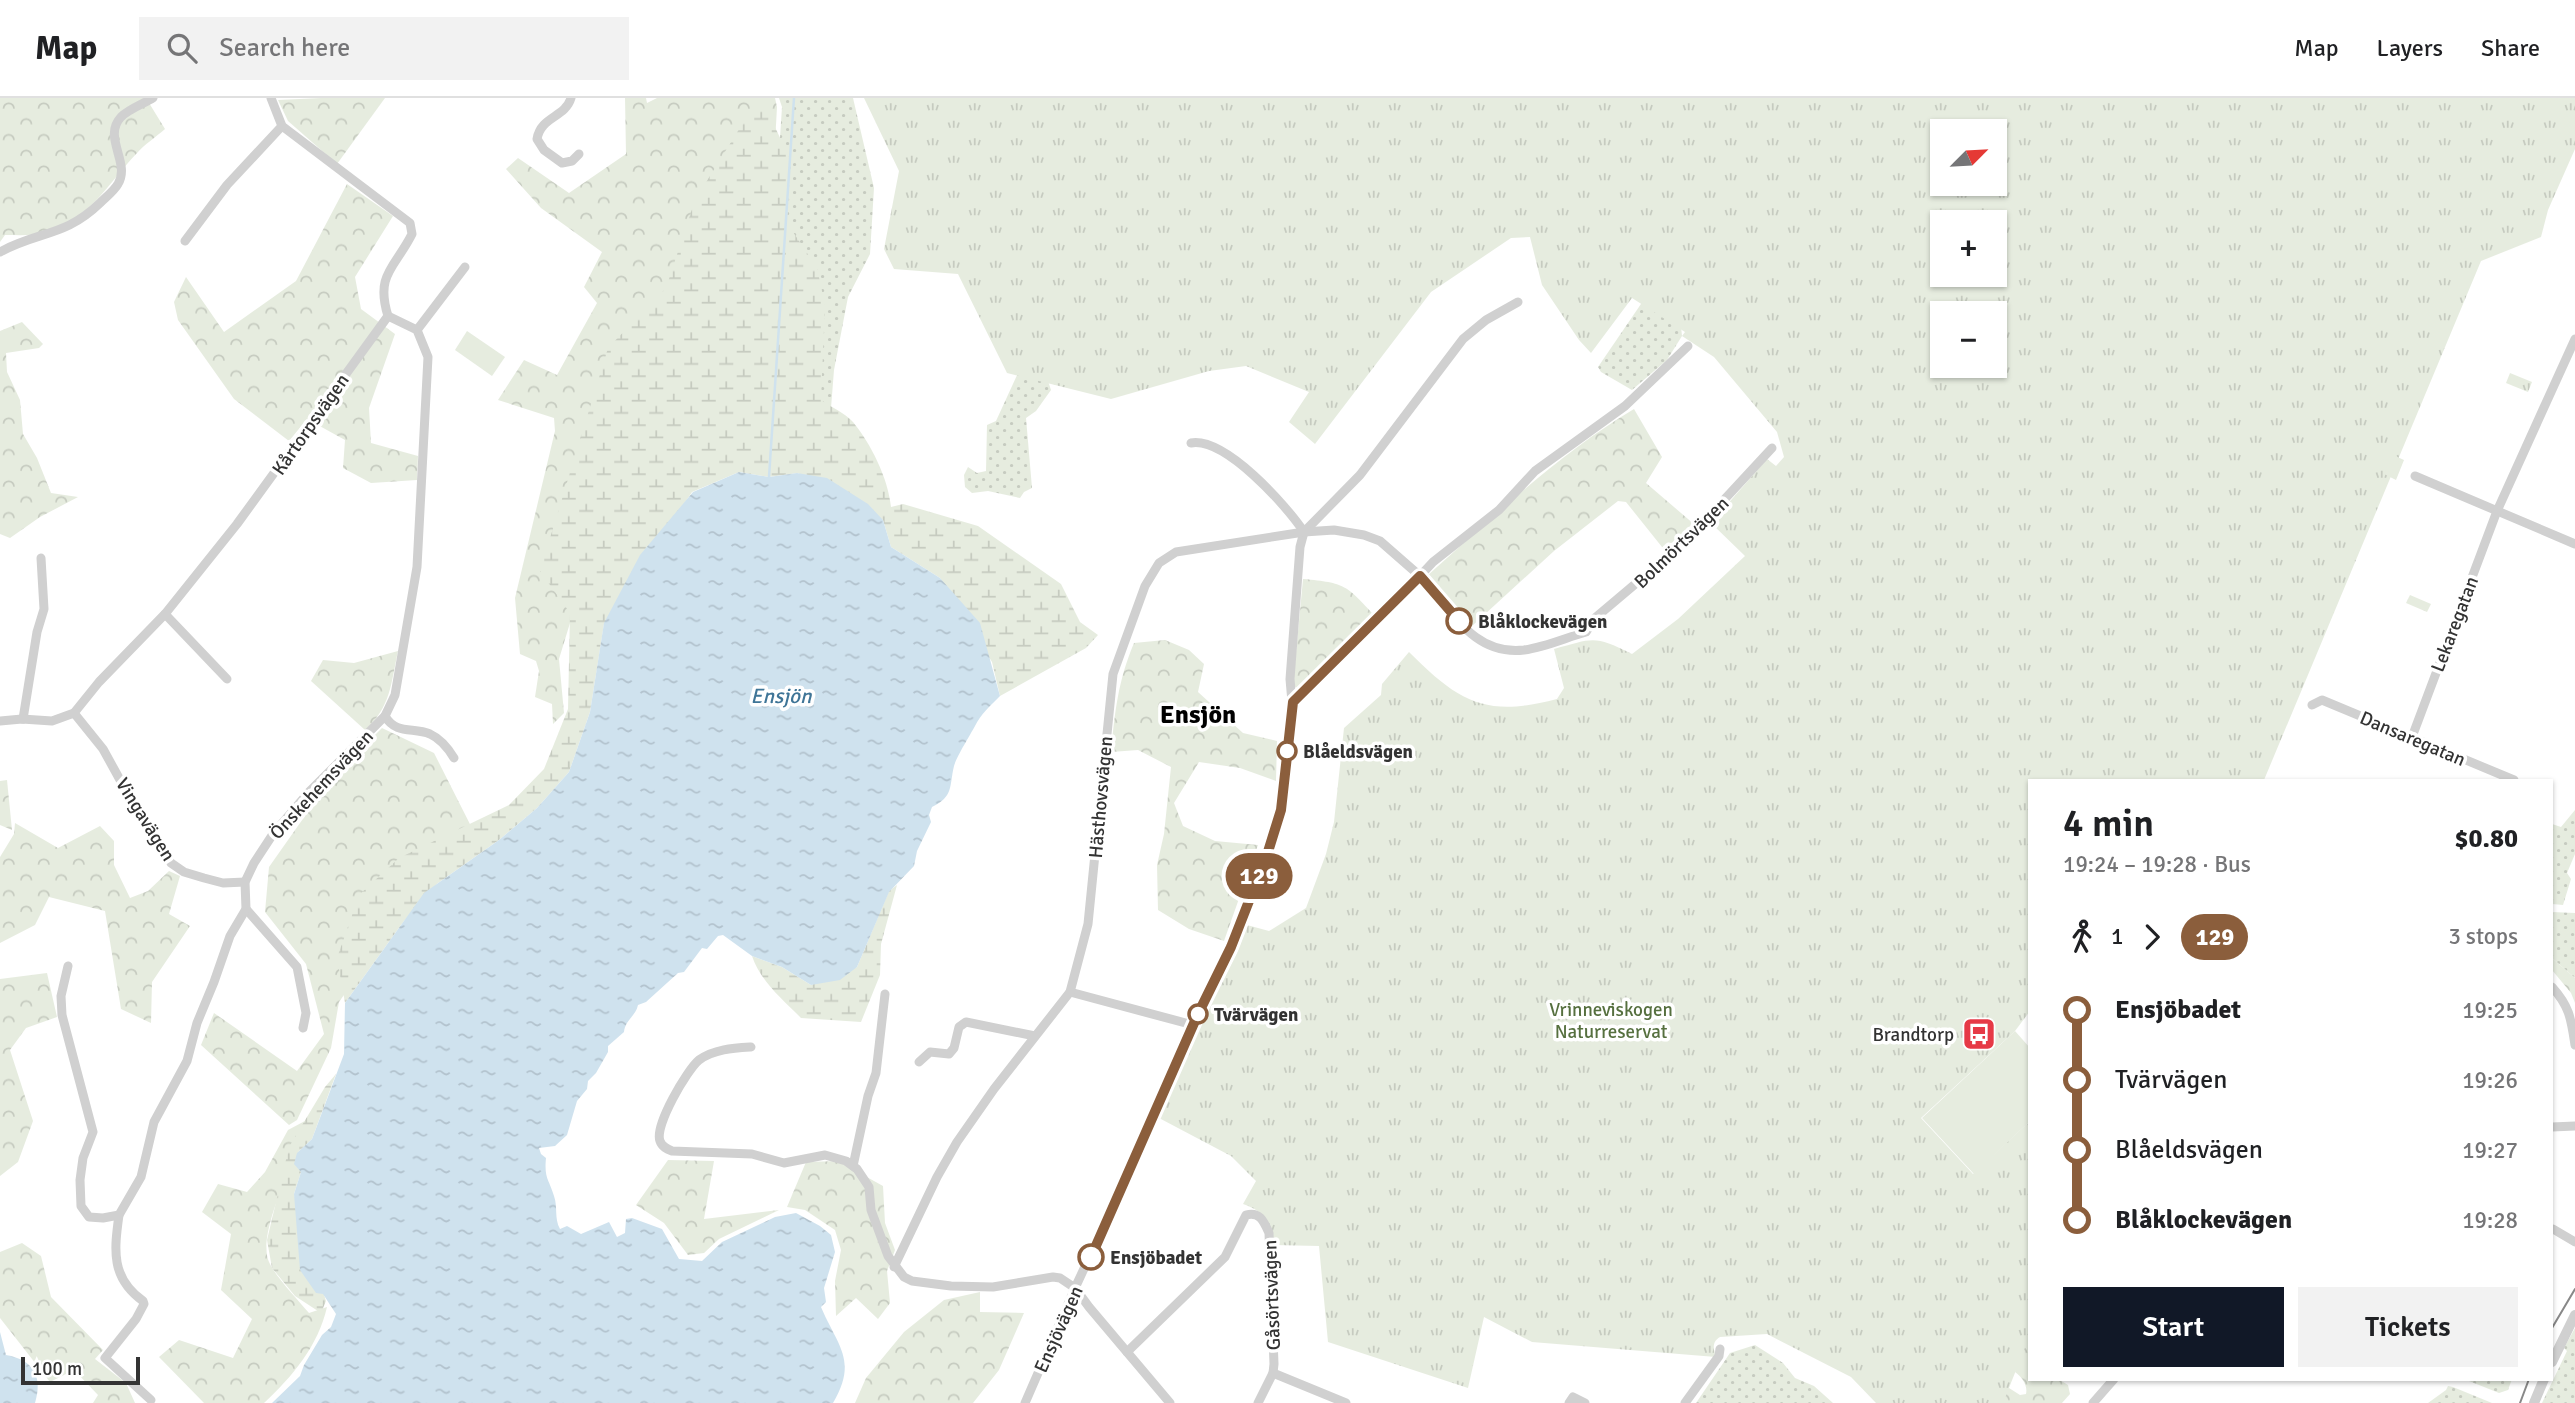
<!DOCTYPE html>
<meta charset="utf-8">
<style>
body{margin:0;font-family:Signika,sans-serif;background:#f2f2f2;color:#202124;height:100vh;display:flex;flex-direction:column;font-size:26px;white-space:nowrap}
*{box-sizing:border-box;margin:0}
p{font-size:23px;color:#757577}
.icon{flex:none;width:38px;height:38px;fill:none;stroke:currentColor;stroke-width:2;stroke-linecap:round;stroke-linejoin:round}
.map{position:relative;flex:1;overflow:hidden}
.drawer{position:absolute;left:2028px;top:681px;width:525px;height:602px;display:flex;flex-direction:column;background:#fff;border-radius:0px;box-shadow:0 2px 5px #0004}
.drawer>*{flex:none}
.badge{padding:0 14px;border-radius:23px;font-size:24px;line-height:46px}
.needle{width:46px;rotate:66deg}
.buttons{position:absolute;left:1930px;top:21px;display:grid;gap:14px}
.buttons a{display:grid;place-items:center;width:77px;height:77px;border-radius:0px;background:#fff;box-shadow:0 2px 5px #0004;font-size:35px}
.scale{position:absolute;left:21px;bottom:18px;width:119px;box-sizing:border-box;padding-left:7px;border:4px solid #333;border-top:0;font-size:19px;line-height:24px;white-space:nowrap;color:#333;-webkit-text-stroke:5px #fff;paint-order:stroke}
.map>.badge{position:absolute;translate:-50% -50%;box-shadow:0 0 0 4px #fff}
.legs{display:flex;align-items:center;gap:10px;height:77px;padding:0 35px;font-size:23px}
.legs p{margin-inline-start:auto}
.overview{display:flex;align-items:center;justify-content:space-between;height:119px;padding:0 35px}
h1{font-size:38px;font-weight:600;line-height:52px}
.button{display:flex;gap:14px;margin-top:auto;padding:14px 35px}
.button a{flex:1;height:80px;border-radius:0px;background:#111827;color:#fff;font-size:28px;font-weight:600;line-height:80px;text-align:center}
.button a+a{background:#f2f2f2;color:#202124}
ul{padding:0 35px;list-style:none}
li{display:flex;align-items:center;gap:24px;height:70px;font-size:26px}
li i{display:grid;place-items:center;width:10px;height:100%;margin:0 9px;background:currentColor}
li i::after{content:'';width:18px;height:18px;margin:-9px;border:5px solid;border-radius:50%;background:#fff}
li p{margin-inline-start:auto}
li:first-child i{background:linear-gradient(#0000 50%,currentColor 0)}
li:last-child i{background:linear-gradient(currentColor 50%,#0000 0)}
header{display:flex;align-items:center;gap:42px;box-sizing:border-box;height:98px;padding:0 35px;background:#fff;border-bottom:2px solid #e0e0e0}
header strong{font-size:33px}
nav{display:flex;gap:38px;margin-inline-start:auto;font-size:24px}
.search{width:490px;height:63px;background:#f2f2f2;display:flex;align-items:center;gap:18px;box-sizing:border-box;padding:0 24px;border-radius:0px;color:#757577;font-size:26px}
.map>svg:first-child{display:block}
.grass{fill:url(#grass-dots)}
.forest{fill:url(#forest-crowns)}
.wetland{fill:url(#wetland-marsh)}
.park{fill:url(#park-tufts);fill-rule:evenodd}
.pitch{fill:#e6ecdf}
.water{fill:url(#water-ripples)}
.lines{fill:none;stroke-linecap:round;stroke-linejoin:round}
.stream{stroke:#cfe2ee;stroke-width:2.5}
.minor{stroke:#d0d0d0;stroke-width:9}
.tertiary{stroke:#d0d0d0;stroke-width:10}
.tram{stroke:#888;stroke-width:2}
.line-1-casing{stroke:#fff;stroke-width:16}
.line-1{stroke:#8b5e3c;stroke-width:10}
.stop-1-dot{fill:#fff;stroke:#8b5e3c;stroke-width:3.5}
.labels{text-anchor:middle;stroke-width:7;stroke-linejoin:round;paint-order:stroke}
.street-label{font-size:19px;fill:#333;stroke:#fff}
.stop-label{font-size:19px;font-weight:bold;fill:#333;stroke:#fff;text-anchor:start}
.park-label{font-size:19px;fill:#56703f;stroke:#fff}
.poi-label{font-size:19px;fill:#333;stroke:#fff;text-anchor:end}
.water-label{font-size:21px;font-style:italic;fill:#3f7597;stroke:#fff}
.district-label{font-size:26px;font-weight:bold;fill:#000;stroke:#fff}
</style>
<header>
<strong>Map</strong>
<div class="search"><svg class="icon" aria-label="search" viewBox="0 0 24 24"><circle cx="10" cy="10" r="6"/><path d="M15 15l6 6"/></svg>Search here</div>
<nav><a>Map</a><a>Layers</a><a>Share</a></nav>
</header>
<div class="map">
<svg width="2575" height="1305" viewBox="0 0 2575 1305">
<defs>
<pattern id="grass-dots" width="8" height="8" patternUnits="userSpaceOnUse" patternTransform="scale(1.75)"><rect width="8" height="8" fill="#e6ecdf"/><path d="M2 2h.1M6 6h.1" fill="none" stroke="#c6cbc0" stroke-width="1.8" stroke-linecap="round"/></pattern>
<pattern id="forest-crowns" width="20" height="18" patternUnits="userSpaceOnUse" patternTransform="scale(1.75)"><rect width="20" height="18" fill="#e6ecdf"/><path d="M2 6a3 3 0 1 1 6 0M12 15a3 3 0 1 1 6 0" fill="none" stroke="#c6cbc0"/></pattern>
<pattern id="wetland-marsh" width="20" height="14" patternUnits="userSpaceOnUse" patternTransform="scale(1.75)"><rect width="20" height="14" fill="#e6ecdf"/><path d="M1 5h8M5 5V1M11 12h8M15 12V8" fill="none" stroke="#c6cbc0"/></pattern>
<pattern id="park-tufts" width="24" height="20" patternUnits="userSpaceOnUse" patternTransform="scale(1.75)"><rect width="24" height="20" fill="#e6ecdf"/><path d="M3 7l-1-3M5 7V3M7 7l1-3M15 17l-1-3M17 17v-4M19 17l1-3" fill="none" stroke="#c6cbc0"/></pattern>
<pattern id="water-ripples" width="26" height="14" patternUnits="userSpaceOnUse" patternTransform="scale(1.75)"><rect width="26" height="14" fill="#cfe2ee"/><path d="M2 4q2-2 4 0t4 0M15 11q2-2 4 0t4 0" fill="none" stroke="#b2c2cd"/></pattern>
</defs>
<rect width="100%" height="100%" fill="#fff"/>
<g class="grass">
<polygon points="779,0 853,0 874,90 870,156 848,199 834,272 831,310 762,315 782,9"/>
<polygon points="1643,203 1680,219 1682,238 1667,262 1632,292 1601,274 1598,269"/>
<polygon points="1018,275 1048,283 1051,292 1036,313 1026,320 1032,390 1024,394 1020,400 988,393 972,395 965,389 964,377 968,369 977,375 986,373 987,327 996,323"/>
<polygon points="2575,712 2575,756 2567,775 2571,781 2563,807 2552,806 2552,726 2561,729"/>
<polygon points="2552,814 2575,815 2575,880 2552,860"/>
<polygon points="2575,1230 2575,1305 2542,1305 2567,1253 2564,1250"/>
<polygon points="1755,1247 1783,1265 1795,1280 1814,1288 1833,1305 1696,1305 1730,1255"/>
<polygon points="2464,1281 2512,1281 2508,1292 2499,1295"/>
<polygon points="2448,1288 2453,1289 2492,1305 2428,1305 2446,1292"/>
</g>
<g class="forest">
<path d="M 0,0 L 146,0 L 165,31 C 156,39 145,46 137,55 C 105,89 92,120 43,135 C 32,138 17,137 5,137 L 0,144 Z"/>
<polygon points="321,0 385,0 337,66 288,23 278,2"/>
<polygon points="625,0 646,0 647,5 657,0 775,0 777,9 760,314 581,489 559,561 564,615 553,626 552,606 535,599 539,573 536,563 520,556 515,500 555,333 554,320 498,302 524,262 557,277 597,205 584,189 602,154 541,110 506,71 518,60 569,95 626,56"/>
<polygon points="347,86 393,118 355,179 361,211 395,236 369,310 371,345 418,358 417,382 371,385 343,370 345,342 307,321 289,343 234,301 178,222 174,204 186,179 224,234 296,183"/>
<polygon points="22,224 43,246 39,250 6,255 7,274 20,302 23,336 37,360 51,395 78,399 40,419 10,440 0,436 0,233"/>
<path d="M 1634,311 L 1662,359 L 1646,385 L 1695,427 L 1666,454 L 1626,404 L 1618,403 L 1554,453 L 1472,528 L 1427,478 C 1493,419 1557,357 1634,311 Z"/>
<path d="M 1303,481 C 1346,485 1346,487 1375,518 L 1299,592 L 1293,587 Z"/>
<path d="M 1165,542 L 1189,552 L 1204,566 L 1198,594 L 1243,635 L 1277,643 L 1276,683 L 1240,670 L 1199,664 L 1174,705 L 1183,728 L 1215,743 L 1258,747 L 1224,843 L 1189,831 L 1158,812 L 1157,767 L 1164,736 L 1171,669 L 1138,652 L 1111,654 C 1115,613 1118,583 1134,545 Z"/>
<path d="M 398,553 C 391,585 391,609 365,632 L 311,583 L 323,562 L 354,565 Z"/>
<polygon points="382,630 434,655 477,740 365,867 339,904 331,950 297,1022 289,1027 201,947 214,915 297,973 324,936 306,866 265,814 269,769 331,681"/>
<polygon points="7,682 12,732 0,727 0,683"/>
<polygon points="15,725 58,750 100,728 114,743 114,767 130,800 148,793 169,773 180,778 169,816 190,828 152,884 151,925 121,911 105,813 49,799 35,827 0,845 0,759 14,736"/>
<polygon points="2552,860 2575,880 2575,905 2571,895 2552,872"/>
<polygon points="47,875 57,919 26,930 10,952 33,1023 18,1064 0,1078 0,881"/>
<path d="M 318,1016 C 303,1044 255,1133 269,1164 C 275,1178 298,1202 309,1215 L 327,1209 C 318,1248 293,1278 264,1305 L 204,1305 L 159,1259 L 179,1242 L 233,1260 L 252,1221 L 221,1192 L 231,1136 L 202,1114 L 218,1086 L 247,1094 L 265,1074 L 288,1032 Z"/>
<polygon points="668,1062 714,1063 704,1121 779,1112 719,1141 704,1155 688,1157 664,1125 636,1107"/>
<polygon points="838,1063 883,1088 885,1125 895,1152 887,1173 890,1205 878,1221 856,1200 836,1218 835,1183 841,1152 835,1132 805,1112 787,1109 806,1064"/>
<polygon points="22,1145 41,1158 51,1199 103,1252 95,1261 126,1285 135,1305 93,1305 98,1297 74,1272 50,1284 0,1220 0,1154"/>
<polygon points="980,1194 980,1214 1024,1215 999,1272 973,1305 855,1305 866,1280 904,1234 944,1202"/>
<path d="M 2030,1240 L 2030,1281 L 2058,1281 L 2068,1287 L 2070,1296 L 2062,1305 L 1983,1305 L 2009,1290 L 2020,1297 L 2026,1296 C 2028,1287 2022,1279 2015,1274 L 2023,1243 Z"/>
</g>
<g class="wetland">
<path d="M 765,8 L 791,63 L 787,125 L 817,170 L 825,207 L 821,302 C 831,309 845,315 853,324 C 871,346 888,380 891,409 L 903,406 L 978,428 L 1061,486 L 1080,524 L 1098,537 L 1086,550 L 1000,598 L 992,564 L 940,480 L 891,449 L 883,422 L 798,375 L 769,379 L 739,374 L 692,394 L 604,526 L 590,614 L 569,674 L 537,710 L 499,742 L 424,795 L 345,905 L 337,860 L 359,797 L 399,760 L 509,707 L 544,671 L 568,611 L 570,515 L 540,473 L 608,250 L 666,190 L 695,102 L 746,20 Z"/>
<path d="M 897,787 L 881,846 L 880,877 L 861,924 L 801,920 C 782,901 761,884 752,858 L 782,869 L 811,887 L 857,869 L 889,793 Z"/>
<polygon points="336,976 312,1041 297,1055 301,1074 294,1096 326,1203 321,1215 295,1198 272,1170 267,1142 289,1049 325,989"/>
</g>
<g class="park">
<path d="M 864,0 L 2575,0 L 2575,51 L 2548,112 L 2541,139 L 2481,163 L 2264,682 L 2030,682 L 2030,913 L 2015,933 L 1921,1020 L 1973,1076 L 2030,1023 L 2030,1237 L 2003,1305 L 1876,1305 L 1851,1279 L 1767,1236 L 1720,1239 C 1712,1244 1713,1250 1716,1259 L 1532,1244 L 1484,1219 L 1468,1290 L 1328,1244 L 1319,1148 L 1273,1147 C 1267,1124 1268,1115 1243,1106 L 1256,1083 L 1231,1058 L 1159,1020 L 1196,935 L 1237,855 L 1247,827 L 1269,833 L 1306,810 L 1326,756 L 1334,724 L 1344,630 L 1381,597 L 1382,586 L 1409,554 C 1459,604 1486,620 1557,601 L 1564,590 L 1554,551 C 1594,540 1594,537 1632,556 L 1678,521 L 1745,458 L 1711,425 L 1767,361 L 1776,368 L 1784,359 L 1777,334 L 1714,259 L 1682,238 L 1685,234 L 1632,200 L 1591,255 L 1579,242 L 1542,187 L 1530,139 L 1511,140 L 1431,194 L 1315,346 L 1289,324 L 1309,294 L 1246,268 L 1209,273 L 1111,301 L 1007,275 L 958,176 L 894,171 L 884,151 L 899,73 ZM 1942,33 L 1995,33 L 1995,86 L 1942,86 ZM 1942,124 L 1995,124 L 1995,177 L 1942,177 ZM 1942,215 L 1995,215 L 1995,268 L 1942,268 Z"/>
<polygon points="2510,275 2532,284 2528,294 2506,285"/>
<polygon points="2410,497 2431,506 2427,514 2406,505"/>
</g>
<g class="pitch">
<polygon points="467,233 505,259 492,278 455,252"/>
<polygon points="2393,357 2404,362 2396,382 2384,376"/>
<polygon points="2015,933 2030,950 2030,1023 1974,1076 1922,1020"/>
</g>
<g class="water">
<path d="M 739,374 L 769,379 L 797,375 L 827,380 L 868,406 L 883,422 L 891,449 L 940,480 L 980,525 L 1000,598 C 991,607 980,617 975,628 C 970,637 956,660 954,668 C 949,689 954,698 932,709 L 929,717 L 931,724 L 917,753 L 914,768 L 889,794 L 857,869 L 840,882 L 811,887 L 782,869 L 752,858 L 723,837 L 718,838 L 707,851 L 702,850 L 684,874 L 678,875 L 646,904 L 638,907 C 636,918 625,922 624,934 L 608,948 L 608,954 L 596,975 L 588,983 L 587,991 L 577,1003 L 567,1037 L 555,1048 L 539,1050 L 541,1056 L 546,1060 C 544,1081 549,1081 554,1098 C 558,1109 554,1120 560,1131 L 567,1128 L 581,1136 L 609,1124 L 617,1139 L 625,1135 L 626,1121 L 632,1120 L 662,1131 L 679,1161 L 702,1163 L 722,1144 L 775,1119 L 796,1115 L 820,1128 L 831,1137 L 835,1154 L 824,1190 L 826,1204 L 821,1209 C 838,1249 858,1262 833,1305 L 272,1305 L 300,1278 L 304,1267 L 322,1237 L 331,1229 L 336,1216 L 323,1196 L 316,1195 L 300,1172 L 294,1096 L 301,1074 L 294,1066 L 297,1055 L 312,1041 L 344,956 L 345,905 L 424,795 L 499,742 L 537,710 L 569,674 L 590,614 L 604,525 L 640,457 L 693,394 Z"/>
<path d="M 0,1234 L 6,1257 C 34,1262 43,1279 35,1305 L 0,1305 Z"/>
</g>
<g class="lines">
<polyline class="stream" points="769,379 794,0"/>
<g class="minor">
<path d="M 271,0 L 282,28 L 410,125 L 412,136 C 395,170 375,176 388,218"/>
<path d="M 571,0 C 565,20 541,18 537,41 L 544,52 L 562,65 L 572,63 L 579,56"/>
<polyline points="185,143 227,87 282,28"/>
<path d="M 0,154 C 38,133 65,139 100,105 C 106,99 114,93 118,86 C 131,65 102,39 121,19 C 129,11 143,6 153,0"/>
<polyline points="417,232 465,169"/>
<path d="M 1191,345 C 1225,339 1286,407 1304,434"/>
<polyline points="2415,378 2575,446"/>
<polyline points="165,516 227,581"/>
<polyline points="1292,604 1290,581 1300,449 1304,434 1360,377 1463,241 1486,222 1518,204"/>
<polyline points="2312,607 2322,602 2514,682"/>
<polyline points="74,615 103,651 130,700 171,765 184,774 204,780 223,785 245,784"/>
<path d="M 385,618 C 396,637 413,629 430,636 C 441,641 448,650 454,660"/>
<polyline points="23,621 37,534 44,511 41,460"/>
<polyline points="0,623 22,621 52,623 74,615 99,584 165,516 237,426 388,218"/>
<polyline points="2412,639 2497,413 2575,241"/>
<polyline points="246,811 297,869 306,915 303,930"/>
<polyline points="68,868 61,898 62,917 93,1034 83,1060 80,1082 81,1108 89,1119 103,1120 119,1117 141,1079 154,1024 187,963 197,925 214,884 230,838 246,811 245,784 254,765 273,736 309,694 385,618 395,597 417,469 428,259 417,232 388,218"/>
<path d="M 2552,889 C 2570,909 2571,921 2575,947"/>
<polyline points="1070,894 1193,927"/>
<path d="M 751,949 C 734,950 714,951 699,962 C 687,972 654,1028 660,1043 C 662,1049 667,1051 672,1053 L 752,1056 L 784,1065 L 825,1057 L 846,1063 L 857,1071 L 869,1089 L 871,1112 L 888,1158 L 904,1179 L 912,1183 L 951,1188 L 993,1189 L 1053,1179 L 1060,1180 L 1075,1190 L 1089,1209 L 1170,1305"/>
<polyline points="919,964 930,954 949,956 954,950 959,929 966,924 1035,938"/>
<polyline points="2552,1029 2575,1028"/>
<polyline points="853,1068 868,998 876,975 885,896"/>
<path d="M 119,1117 C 114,1153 111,1180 143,1203 L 144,1206 L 136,1221 L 105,1260 L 151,1302"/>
<polyline points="2553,1131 2575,1144"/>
<polyline points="894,1169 937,1079 957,1044 994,991 1070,894 1088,826 1113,576 1145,488 1159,465 1176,454 1304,434 1334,432 1364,437 1380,443 1420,478 1433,464 1499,412 1535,373 1625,308 1688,248"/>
<path d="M 1127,1254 L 1225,1159 L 1246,1117 C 1260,1113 1264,1124 1269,1135 L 1274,1266 L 1273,1275 L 1258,1305"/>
<polyline points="1273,1275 1346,1305"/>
<path d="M 1025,1305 L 1075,1190 L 1142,1046 L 1198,916 L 1231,849 L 1267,757 L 1281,712 L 1292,604 L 1420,478 C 1451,510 1472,558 1524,552 C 1545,549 1565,540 1586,534 L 1595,520 L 1685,444 L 1772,350"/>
<polyline points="1569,1305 1573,1299 1585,1305"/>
<polyline points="1685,1305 1719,1258 1720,1251"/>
<polyline points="2093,1305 2114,1281"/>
</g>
<g class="tertiary">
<polyline points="2552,1264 2575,1217"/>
<polyline points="2534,1305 2544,1281"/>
</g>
<g class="tram">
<polyline points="2552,1230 2575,1191"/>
<polyline points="2520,1305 2529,1281"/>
</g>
</g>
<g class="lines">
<defs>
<polyline id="line-1" points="1091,1159 1198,916 1231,849 1267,757 1281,712 1293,604 1420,478 1459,523"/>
</defs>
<use href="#line-1" class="line-1-casing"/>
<use href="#line-1" class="line-1"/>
</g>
<defs>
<symbol id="bus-square" viewBox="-11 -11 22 22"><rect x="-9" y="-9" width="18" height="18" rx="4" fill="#e63946" stroke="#fff"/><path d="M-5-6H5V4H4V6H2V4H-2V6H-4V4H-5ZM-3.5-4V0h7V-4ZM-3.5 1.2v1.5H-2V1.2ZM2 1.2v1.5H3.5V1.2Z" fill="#fff"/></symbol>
</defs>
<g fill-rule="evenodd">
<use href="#bus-square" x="1960" y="917" width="38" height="38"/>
</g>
<g class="stop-1-dot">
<circle cx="1459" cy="523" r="12"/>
<circle cx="1287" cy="653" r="9"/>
<circle cx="1198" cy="916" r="9"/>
<circle cx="1091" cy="1159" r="12"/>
</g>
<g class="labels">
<g class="street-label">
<text transform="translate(310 326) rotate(-55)" y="7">Kårtorpsvägen</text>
<text transform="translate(1681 444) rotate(-44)" y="7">Bolmörtsvägen</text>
<text transform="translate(2454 526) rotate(-69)" y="7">Lekaregatan</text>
<text transform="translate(2413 640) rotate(23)" y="7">Dansaregatan</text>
<text transform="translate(321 686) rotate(-47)" y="7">Önskehemsvägen</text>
<text transform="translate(1100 699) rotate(-85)" y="7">Hästhovsvägen</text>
<text transform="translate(146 721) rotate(58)" y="7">Vingavägen</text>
<text transform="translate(1271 1197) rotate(-92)" y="7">Gåsörtsvägen</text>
<text transform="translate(1058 1231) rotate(-66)" y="7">Ensjövägen</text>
</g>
<g class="stop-label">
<text x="1478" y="530">Blåklockevägen</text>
<text x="1303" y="660">Blåeldsvägen</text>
<text x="1214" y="923">Tvärvägen</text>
<text x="1110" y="1166">Ensjöbadet</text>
</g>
<g class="park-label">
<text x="1611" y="918">Vrinneviskogen<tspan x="1611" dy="22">Naturreservat</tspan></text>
</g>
<g class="poi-label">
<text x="1954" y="943">Brandtorp</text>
</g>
<g class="water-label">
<text x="781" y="605">Ensjön</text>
</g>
<g class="district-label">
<text x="1198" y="625">Ensjön</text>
</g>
</g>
</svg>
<div class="buttons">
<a><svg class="needle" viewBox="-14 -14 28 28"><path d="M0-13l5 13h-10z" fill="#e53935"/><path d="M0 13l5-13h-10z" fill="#757577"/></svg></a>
<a>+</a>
<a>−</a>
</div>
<div class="scale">100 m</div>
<b class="badge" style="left:1259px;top:778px;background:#8b5e3c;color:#fff">129</b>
<section class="drawer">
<div class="overview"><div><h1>4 min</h1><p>19:24 – 19:28 · Bus</p></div><b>$0.80</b></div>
<div class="legs"><svg class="icon" aria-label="walk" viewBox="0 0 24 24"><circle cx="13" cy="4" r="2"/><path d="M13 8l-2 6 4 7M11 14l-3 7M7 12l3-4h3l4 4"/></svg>1<svg class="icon" aria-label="forward" viewBox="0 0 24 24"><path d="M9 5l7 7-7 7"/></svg><b class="badge" style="background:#8b5e3c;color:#fff">129</b><p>3 stops</p></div>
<ul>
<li><i style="color:#8b5e3c"></i><b>Ensjöbadet</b><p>19:25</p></li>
<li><i style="color:#8b5e3c"></i><span>Tvärvägen</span><p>19:26</p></li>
<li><i style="color:#8b5e3c"></i><span>Blåeldsvägen</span><p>19:27</p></li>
<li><i style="color:#8b5e3c"></i><b>Blåklockevägen</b><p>19:28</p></li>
</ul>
<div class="button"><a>Start</a><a>Tickets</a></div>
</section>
</div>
